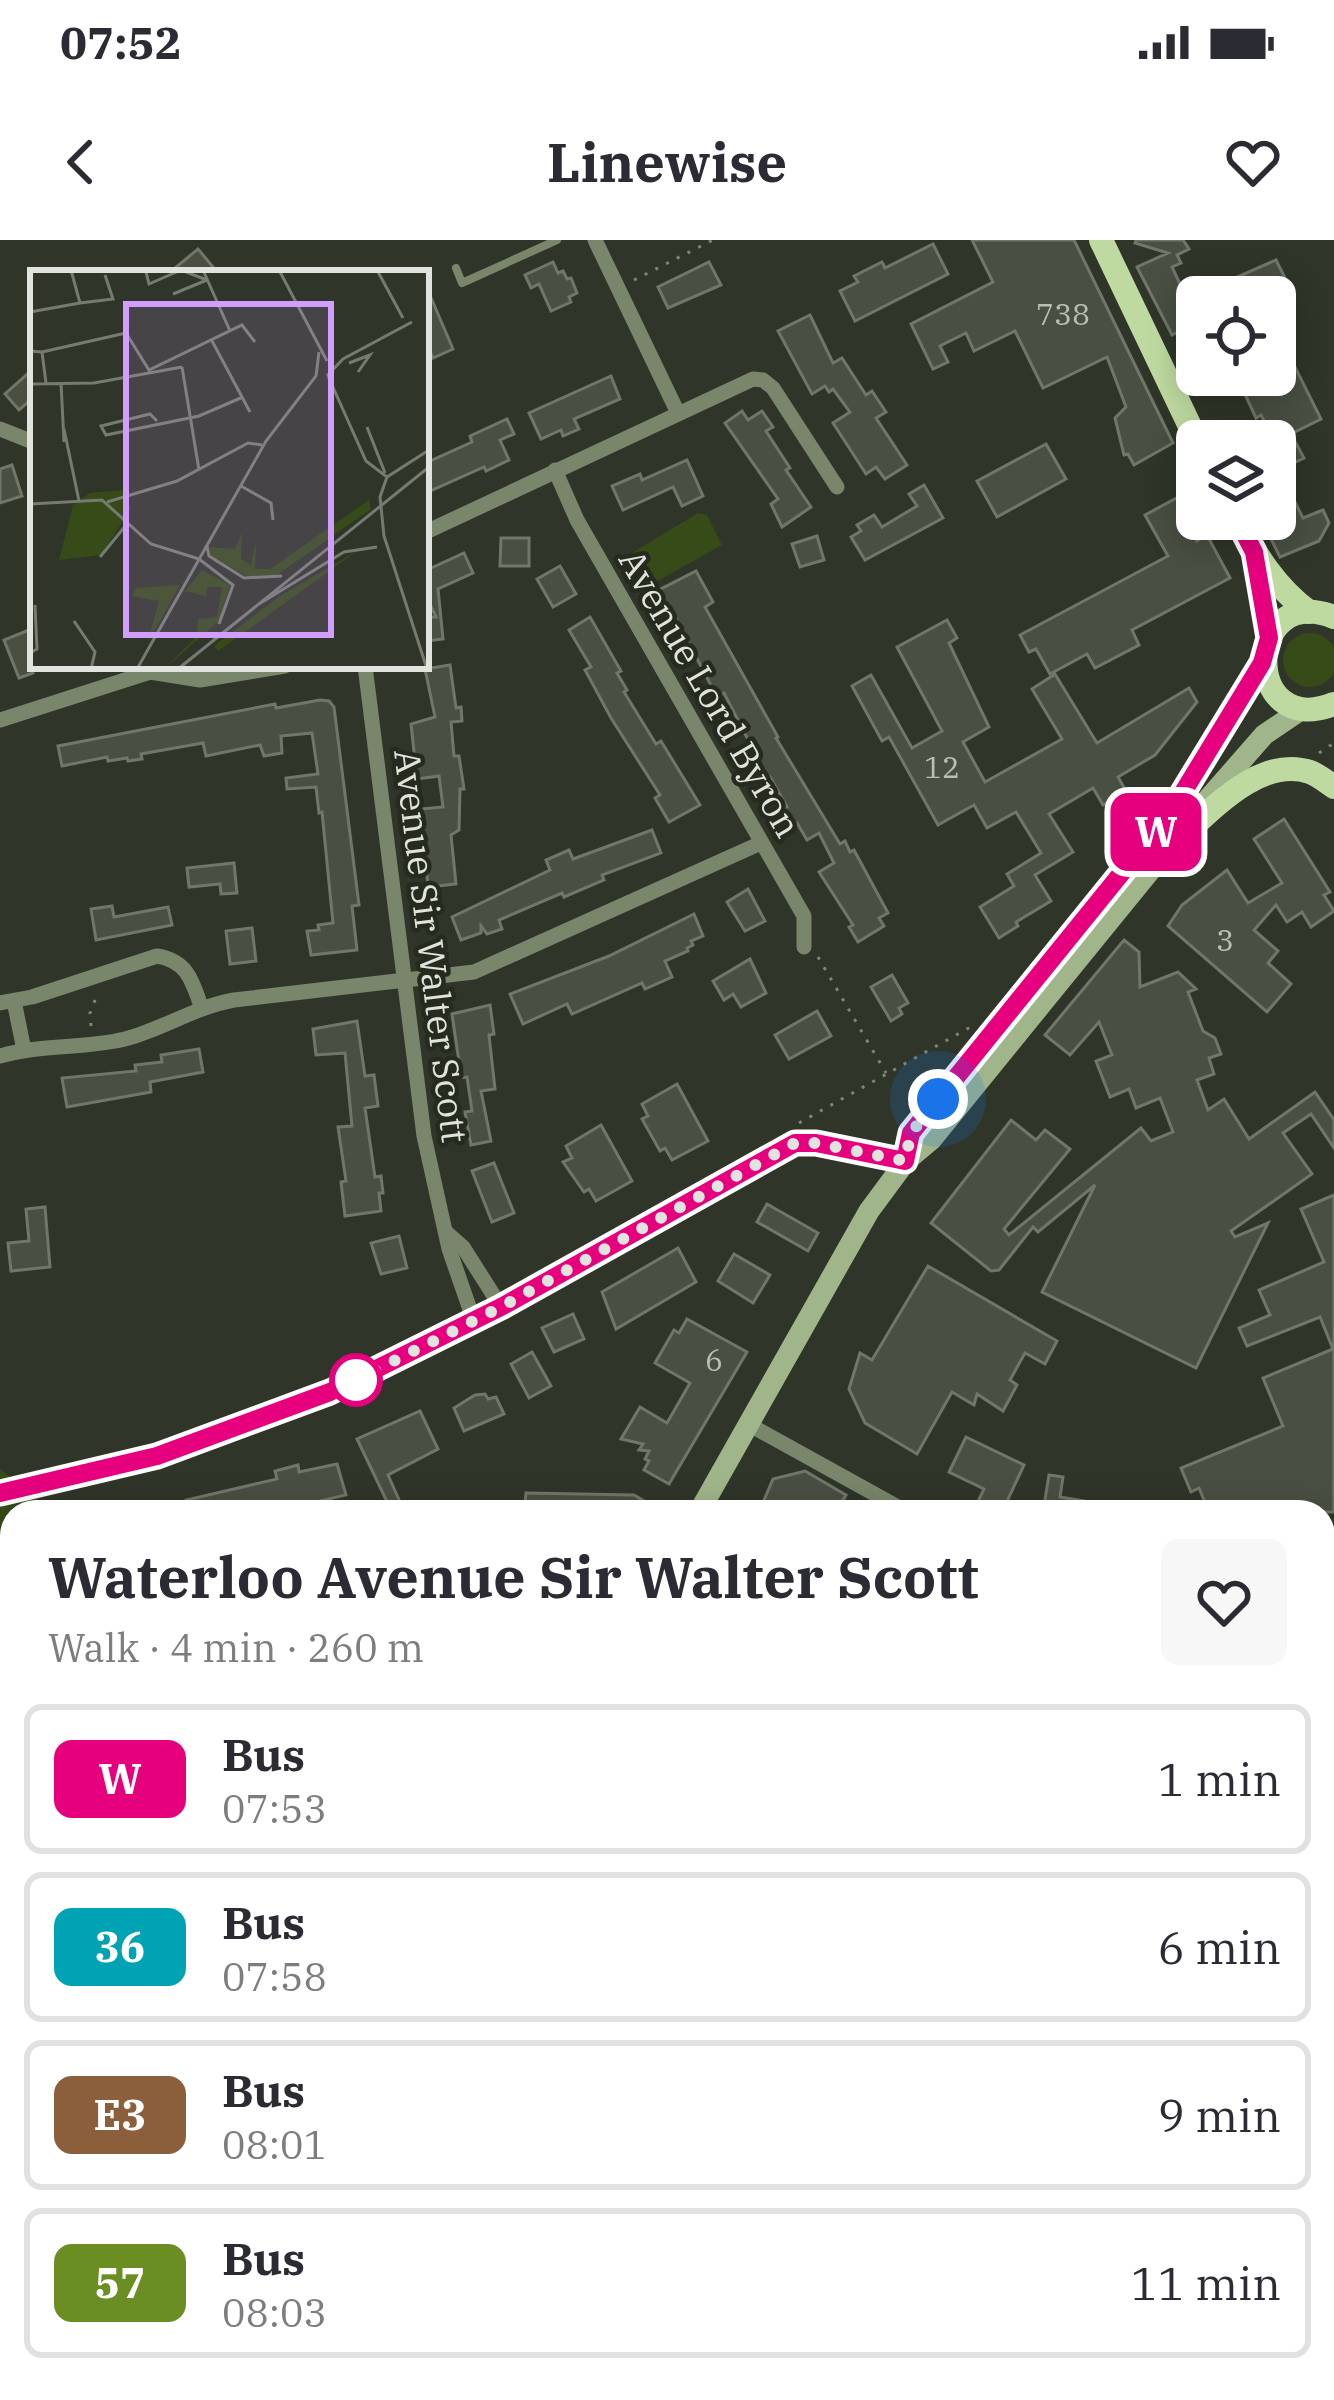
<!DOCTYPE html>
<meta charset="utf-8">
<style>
body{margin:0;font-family:"IBM Plex Serif",serif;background:#f7f7f7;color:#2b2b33;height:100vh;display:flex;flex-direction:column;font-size:45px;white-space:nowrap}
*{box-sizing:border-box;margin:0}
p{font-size:39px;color:#7c7c81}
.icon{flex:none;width:66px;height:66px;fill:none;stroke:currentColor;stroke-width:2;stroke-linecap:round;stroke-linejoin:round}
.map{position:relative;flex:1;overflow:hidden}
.drawer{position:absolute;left:0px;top:1260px;width:1335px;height:900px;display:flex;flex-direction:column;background:#fff;border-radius:36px 36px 0 0;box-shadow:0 6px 30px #0003}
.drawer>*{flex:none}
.badge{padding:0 24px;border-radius:18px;font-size:42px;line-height:78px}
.tools{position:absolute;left:1176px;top:36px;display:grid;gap:24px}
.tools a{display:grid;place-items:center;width:120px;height:120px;border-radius:18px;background:#fff;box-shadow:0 6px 30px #0003;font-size:60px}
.you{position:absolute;width:60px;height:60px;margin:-30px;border:9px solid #fff;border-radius:50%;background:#1a73e8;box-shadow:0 0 0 18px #1a73e833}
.map>.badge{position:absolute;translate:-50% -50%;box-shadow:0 0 0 6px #fff}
.round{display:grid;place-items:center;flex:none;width:126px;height:126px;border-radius:18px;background:#f7f7f7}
.head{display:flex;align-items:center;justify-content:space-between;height:204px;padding:0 48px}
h1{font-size:57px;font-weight:800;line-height:90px}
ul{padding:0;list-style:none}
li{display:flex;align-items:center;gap:36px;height:150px;margin:0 24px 18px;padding:0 24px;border:6px solid #e1e1e2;border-radius:18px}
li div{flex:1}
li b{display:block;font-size:45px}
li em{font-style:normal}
li .badge{min-width:132px;font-weight:700;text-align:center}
.status{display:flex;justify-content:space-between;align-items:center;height:84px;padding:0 60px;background:#fff;direction:ltr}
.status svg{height:33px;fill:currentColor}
header{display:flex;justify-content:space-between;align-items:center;height:156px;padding:0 48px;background:#fff;font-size:54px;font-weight:800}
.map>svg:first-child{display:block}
.green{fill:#364b18}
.building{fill:#494f42;stroke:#707769;stroke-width:3}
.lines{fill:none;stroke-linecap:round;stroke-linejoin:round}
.path{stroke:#80857b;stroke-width:3;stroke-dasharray:3 9;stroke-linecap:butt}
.lane{stroke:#79866b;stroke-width:8}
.street{stroke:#79866b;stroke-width:15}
.secondary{stroke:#a1b58a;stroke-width:21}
.primary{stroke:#bfdaa1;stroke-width:24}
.highway{stroke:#dbfbb6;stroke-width:27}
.line-casing{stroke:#fff;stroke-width:27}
.line{stroke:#e6007e;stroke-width:18}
.walk{stroke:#e0e4dc;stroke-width:12;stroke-dasharray:0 21.6}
.stop-dot{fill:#fff;stroke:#e6007e;stroke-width:6}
.labels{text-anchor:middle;stroke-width:9;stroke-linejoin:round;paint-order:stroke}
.number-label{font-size:30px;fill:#babfb6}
.street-label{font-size:36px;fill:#e0e4dc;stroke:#262b1f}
.inset-road{fill:none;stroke:#767b71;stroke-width:3}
.view{fill:#d19dfe;fill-opacity:0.15;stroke:#d19dfe;stroke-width:6}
.inset-edge{fill:none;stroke:#e0e4dc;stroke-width:6}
</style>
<div class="status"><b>07:52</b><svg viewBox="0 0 49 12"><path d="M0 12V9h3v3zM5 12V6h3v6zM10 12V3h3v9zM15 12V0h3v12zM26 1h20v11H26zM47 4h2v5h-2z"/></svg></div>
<header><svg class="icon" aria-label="back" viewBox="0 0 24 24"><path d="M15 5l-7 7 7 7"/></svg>Linewise<svg class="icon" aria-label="heart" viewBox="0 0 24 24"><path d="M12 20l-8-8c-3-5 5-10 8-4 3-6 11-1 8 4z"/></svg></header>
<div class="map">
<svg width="1334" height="2160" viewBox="0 0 1334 2160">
<rect width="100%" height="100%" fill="#2f3529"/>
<g class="green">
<polygon points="698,273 707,275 722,305 645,348 627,316"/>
<circle cx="1310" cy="420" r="27"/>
<polygon points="0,1229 37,1258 36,1272 12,1272 12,1356 0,1369"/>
</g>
<g class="building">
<polygon points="972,0 1074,0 1173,203 1134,225 1128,214 1124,215 1115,178 1126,167 1107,117 1043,148 1015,91 974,111 966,93 940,106 948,122 933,129 911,84 993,42"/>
<polygon points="1136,0 1183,0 1189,9 1177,15 1181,23 1172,27 1187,59 1276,20 1286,40 1251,57 1197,57 1197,82 1172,95 1137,27 1168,13 1135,3"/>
<polygon points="933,4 948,34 855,81 840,51 858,42 854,36 882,22 885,28"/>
<polygon points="198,9 218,33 169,33"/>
<polygon points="553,22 558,33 563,31 567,39 571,38 577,53 569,57 571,62 551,71 539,44 531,48 525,35"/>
<polygon points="709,22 721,45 668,68 658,47"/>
<polygon points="426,46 453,109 433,118 426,102"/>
<polygon points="810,75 833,123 842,118 866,155 872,151 886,172 876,178 907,225 885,239 876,227 866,234 833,183 850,172 833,149 829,152 825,146 812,154 778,91"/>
<polygon points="1275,87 1321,179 1291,194 1304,218 1279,230 1303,278 1323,270 1329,283 1319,301 1280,317 1261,279 1275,279 1275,201 1261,175 1256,178 1242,148 1246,146 1241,135 1275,135"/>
<polygon points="33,129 33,158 19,170 5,154"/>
<polygon points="611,136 620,159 574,179 579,189 563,196 561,190 541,199 529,173"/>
<polygon points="742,171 748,180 762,171 773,187 766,191 790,228 786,230 811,267 782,287 771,264 778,259 725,183"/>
<polygon points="507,179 514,194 500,200 509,220 486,231 484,227 430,251 426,223 472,202 470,196"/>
<polygon points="1046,204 1066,239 997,277 977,241"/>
<polygon points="687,220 703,256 682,266 673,247 623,270 612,246 640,234 642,240"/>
<polygon points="12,225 22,256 0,263 0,229"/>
<polygon points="924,245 943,278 865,320 851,297 861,291 857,285 874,275 882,287 917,266 909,254"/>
<polygon points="1197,247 1197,262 1181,271 1197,301 1207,295 1230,338 1132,390 1139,405 1095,428 1087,414 1050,434 1036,409 1029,412 1020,395 1168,316 1145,275"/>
<polygon points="817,296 824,320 800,327 792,304"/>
<polygon points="501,298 529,298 529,326 500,326"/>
<polygon points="464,313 473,333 438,349 443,399 426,401 426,377 436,377 426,356 426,322 429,329"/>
<polygon points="560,326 576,354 553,367 537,339"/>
<polygon points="696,331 713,362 705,367 778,497 776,498 840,604 845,601 850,612 854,610 888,673 879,678 884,686 858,702 849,687 853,685 819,632 834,623 819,593 807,600 797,583 791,586 782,570 787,567 770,537 764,541 756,526 760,523 724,453 717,457 669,365 663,368 655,352"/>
<polygon points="590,377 621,431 617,433 627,450 624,452 656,504 661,501 700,565 669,582 655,558 660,555 611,478 585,430 591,427 569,390"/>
<polygon points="947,380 957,398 949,403 989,487 963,502 985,542 1062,499 1032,449 1055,434 1097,503 1189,448 1197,462 1155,515 1118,537 1126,551 1103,565 1093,548 1049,574 1073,612 1035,635 1051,661 1016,682 1018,686 999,698 980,667 1014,646 1007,634 1041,613 1016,572 987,588 974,565 938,585 889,497 882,501 852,446 871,435 912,508 942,491 897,407"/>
<polygon points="29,390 33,392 33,433 19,438 4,400"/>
<polygon points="450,425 456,468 461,467 462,481 451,482 454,516 459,516 464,549 460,549 459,590 451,595 456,644 428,647 421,569 443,567 439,536 417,539 411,484 435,477 425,429"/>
<polygon points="320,460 329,461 334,467 359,665 352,666 357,710 311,715 307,691 319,690 318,685 333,683 322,572 319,573 316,547 287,549 286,538 318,534 312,493 281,496 282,513 264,516 260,505 206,516 203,503 141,514 142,519 128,521 127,518 108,521 107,517 62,526 58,506 275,464 276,468"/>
<polygon points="1284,579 1330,652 1324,655 1334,671 1311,687 1302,672 1287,682 1276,665 1254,690 1278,711 1268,723 1291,744 1267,772 1168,686 1182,665 1227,630 1248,663 1282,643 1254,599"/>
<polygon points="652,590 661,613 602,635 604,640 564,657 562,653 499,680 502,689 487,694 481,686 481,693 461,700 452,677 550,630 546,620 569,610 573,619"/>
<polygon points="234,623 237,653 221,654 220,644 189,647 187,628"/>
<polygon points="748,649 765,681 745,691 727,662"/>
<polygon points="112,666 114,677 168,667 172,685 96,700 91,669"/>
<polygon points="694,674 703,696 691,701 693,705 687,708 688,711 665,721 672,737 645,749 642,743 572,774 567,764 523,784 510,754 609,716"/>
<polygon points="252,688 256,721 230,724 226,691"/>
<polygon points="1124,700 1139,712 1140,747 1178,732 1196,749 1188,752 1203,791 1215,798 1221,814 1209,818 1214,834 1197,840 1208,870 1224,859 1249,899 1315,852 1334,880 1334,908 1311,874 1283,893 1312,934 1231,991 1235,997 1268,983 1196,1128 1042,1052 1095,945 1038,992 1033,987 999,1030 991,1031 931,983 1011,880 1036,900 1045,890 1070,909 1004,989 1009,995 1141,888 1151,901 1173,892 1160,858 1136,868 1129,849 1110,857 1096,821 1112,815 1099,782 1070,815 1045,795"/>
<polygon points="750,719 766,753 741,767 733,754 724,760 713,741"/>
<polygon points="892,735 908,763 899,768 902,774 891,781 871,747"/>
<polygon points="490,765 494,794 489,795 495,849 481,851 491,901 471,905 465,872 472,871 467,837 456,838 454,822 459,822 452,774"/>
<polygon points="817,771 831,796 789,819 775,795"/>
<polygon points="357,781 365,836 374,835 378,866 365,868 375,937 381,936 383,953 379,953 381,971 345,976 341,942 346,941 338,887 352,886 345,813 316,815 313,789"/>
<polygon points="199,809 203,832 150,842 151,852 67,867 62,838 136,831 135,825 162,822 161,815"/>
<polygon points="677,844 708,901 672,920 665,908 660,911 642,879 648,876 642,864"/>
<polygon points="601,885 632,941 596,961 589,949 584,952 563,922 572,918 566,906"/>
<polygon points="494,923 514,973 492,982 472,931"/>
<polygon points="1334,955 1334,1272 1209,1272 1199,1248 1191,1252 1181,1228 1283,1186 1263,1138 1333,1109 1320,1077 1247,1106 1239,1088 1270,1075 1259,1050 1324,1022 1301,969"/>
<polygon points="767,964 818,993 808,1011 757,982"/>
<polygon points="45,967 50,1027 11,1031 8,1003 29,1001 26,969"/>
<polygon points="399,996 407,1028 381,1034 371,1003"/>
<polygon points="678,1008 696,1042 616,1089 602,1052"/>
<polygon points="734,1014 770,1035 753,1063 718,1041"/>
<polygon points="928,1026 1057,1101 1045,1124 1025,1113 1010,1140 1017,1145 1003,1171 977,1154 974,1165 952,1152 917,1214 865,1183 849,1149 860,1113 872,1120"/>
<polygon points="573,1074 584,1099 554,1112 542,1088"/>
<polygon points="687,1079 747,1112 669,1244 644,1230 649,1221 645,1219 649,1211 639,1210 643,1204 621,1199 640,1167 667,1183 690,1143 655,1123 674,1090 679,1093"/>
<polygon points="532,1112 551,1146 529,1158 511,1124"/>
<polygon points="485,1154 488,1159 496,1157 504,1174 464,1191 454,1168 475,1155"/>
<polygon points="420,1171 438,1209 388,1235 400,1262 389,1266 357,1199"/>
<polygon points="966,1197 1024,1225 1002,1272 973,1272 984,1249 949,1232"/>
<polygon points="337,1224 346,1255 307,1264 310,1272 189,1272 186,1260 277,1239 275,1231 298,1225 299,1232"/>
<polygon points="805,1231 846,1255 836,1272 759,1272 773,1239"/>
<polygon points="1049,1235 1063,1237 1060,1257 1102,1264 1101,1272 1043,1272"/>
<polygon points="526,1253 634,1255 663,1272 524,1272"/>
</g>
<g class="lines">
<g class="path">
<polyline points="634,40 713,0"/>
<polyline points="1319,513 1334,503"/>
<polyline points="818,717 886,833"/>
<polyline points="91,786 90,773 97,755"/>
<polyline points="799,883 974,785"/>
<polyline points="1329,1802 1334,1810"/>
<polyline points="1323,1856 1334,1849"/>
<polyline points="849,2148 859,2160"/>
<polyline points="885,2160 900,2148"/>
</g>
<polyline class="lane" points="456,28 462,43 557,0"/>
<g class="street">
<polyline points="595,0 678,173"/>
<polyline points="0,189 33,202"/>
<polyline points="555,230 577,280 804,676 804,707"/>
<polyline points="426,292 753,139 763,140 773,148 837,247"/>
<polyline points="365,426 424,896 449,1009 474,1081"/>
<polyline points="0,480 150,432 200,440 285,426"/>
<polyline points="14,761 24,810"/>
<path d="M 0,763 L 32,757 L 157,716 C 187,721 192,740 201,766"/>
<path d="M 0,816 C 41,804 84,809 125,799 C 163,789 195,767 234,760 L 474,732 L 761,603"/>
<polyline points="446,992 463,1007 501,1067"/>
<polyline points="748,1184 907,1272"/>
</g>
<g class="secondary">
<polyline points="1194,575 1264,495 1302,469"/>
<polyline points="906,921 911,893 1171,573 1262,423"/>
<polyline points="0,1253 157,1216 330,1152 501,1067 795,903 816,903 906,921"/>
<polyline points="699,1272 869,971 906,921 931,900 1175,600"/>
<polyline points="0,1425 12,1437"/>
<polyline points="194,2160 201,2148"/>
</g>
<g class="primary">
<polyline points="1101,0 1197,201"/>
<path d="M 1237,279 C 1256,315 1275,347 1309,372"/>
<polyline points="1254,314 1269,397"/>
<path d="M 1334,377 C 1243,341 1242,501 1334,464"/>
<path d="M 1167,610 C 1204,579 1256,514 1310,532 C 1318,535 1327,542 1334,547"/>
</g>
<g class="highway">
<polyline points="1323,1572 1334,1564"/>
<polyline points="1323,1614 1334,1606"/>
<polyline points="1323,1679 1334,1672"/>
<polyline points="539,2160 550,2148"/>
<polyline points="569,2160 583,2148"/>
<polyline points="618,2160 632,2148"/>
</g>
</g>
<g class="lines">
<defs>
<polyline id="line" points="0,1253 157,1216 330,1152 501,1067 795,903 816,903 905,921 911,893 1171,572 1262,423 1269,398 1254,312 1237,279"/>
</defs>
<use href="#line" class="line-casing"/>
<use href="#line" class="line"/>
<polyline class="walk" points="356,1140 501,1067 795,903 816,903 905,921 911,893 938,859"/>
</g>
<circle class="stop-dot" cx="356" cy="1140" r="24"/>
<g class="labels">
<g class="number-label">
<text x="1063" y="85">738</text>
<text x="942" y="538">12</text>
<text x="1225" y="711">3</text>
<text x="714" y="1131">6</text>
</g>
<g class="street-label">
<text transform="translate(710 453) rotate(60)" y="13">Avenue Lord Byron</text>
<text transform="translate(431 706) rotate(83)" y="13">Avenue Sir Walter Scott</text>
</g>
</g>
<g transform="translate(30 30)">
<rect width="399" height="399" fill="#2f3529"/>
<path d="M 94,220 L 101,239 L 71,285 L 29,290 L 43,235 L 60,223 ZM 339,230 L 341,239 L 247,305 L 218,307 L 181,286 L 180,277 L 205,279 L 212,263 L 211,289 L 221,295 L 226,269 L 225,299 L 240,299 ZM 330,279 L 188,381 L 184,376 L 250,326 ZM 172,300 L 200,315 L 189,351 L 134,399 L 167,366 L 168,349 L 187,347 L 192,317 L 178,317 L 176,326 L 155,321 ZM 150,315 L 117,374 L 129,331 L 101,326 L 107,318 Z" fill="#364b18"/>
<path class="inset-road" d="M 173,0 L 200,61M 249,0 L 297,91M 347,0 L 373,48M 116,2 L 119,14 L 151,0 L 177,10M 143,24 L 177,10M 50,33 L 83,29 L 75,5M 0,42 L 50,33 L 41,0M 181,69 L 220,142M 0,81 L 12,82 L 16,113M 12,82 L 96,63 L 119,100 L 212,55 L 225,72M 319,93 L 340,85 L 328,102M 152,97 L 169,200M 297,106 L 313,89 L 382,52M 298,106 L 336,191 L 357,207 L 350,227 L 354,266 L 397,399M 31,113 L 34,172M 0,114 L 64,113 L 152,97M 127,151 L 120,144 L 71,156 L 76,165 L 169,146 L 213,127M 337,157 L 355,203M 34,159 L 49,231M 357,207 L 399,180M 211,216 L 241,233 L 243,250M 77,232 L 147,211 L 218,173 L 232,175M 0,234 L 72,230 L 121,274 L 169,289M 177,276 L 179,286 L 214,308 L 252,306M 70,287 L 97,254M 169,289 L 203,315 L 189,354M 229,334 L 314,282 L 347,277M 44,351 L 65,382 L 61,399M 0,383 L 7,379 L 5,335M 107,399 L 236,171 L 286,106 L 289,82M 148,399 L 399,197"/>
<path class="view" d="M 96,34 L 301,34 L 301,365 L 96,365 Z"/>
<rect width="399" height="399" class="inset-edge"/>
</g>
</svg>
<div class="tools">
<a><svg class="icon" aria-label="locate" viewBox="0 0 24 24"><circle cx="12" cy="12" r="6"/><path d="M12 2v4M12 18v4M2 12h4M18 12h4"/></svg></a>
<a><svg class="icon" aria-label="layers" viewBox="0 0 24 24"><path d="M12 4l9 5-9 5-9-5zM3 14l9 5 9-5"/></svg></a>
</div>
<div class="you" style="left:938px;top:859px"></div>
<b class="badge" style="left:1156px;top:592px;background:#e6007e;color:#fff">W</b>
<section class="drawer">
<div class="head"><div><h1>Waterloo Avenue Sir Walter Scott</h1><p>Walk · 4 min · 260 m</p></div><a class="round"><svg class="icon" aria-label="heart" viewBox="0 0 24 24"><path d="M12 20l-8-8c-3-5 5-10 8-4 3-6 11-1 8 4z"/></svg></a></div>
<ul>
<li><span class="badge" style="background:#e6007e;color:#fff">W</span><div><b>Bus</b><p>07:53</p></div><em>1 min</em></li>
<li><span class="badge" style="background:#00a3b4;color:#fff">36</span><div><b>Bus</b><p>07:58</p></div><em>6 min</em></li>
<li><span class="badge" style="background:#8b5e3c;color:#fff">E3</span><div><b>Bus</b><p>08:01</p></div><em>9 min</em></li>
<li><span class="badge" style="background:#6b8e23;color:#fff">57</span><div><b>Bus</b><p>08:03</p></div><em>11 min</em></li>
</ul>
</section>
</div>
